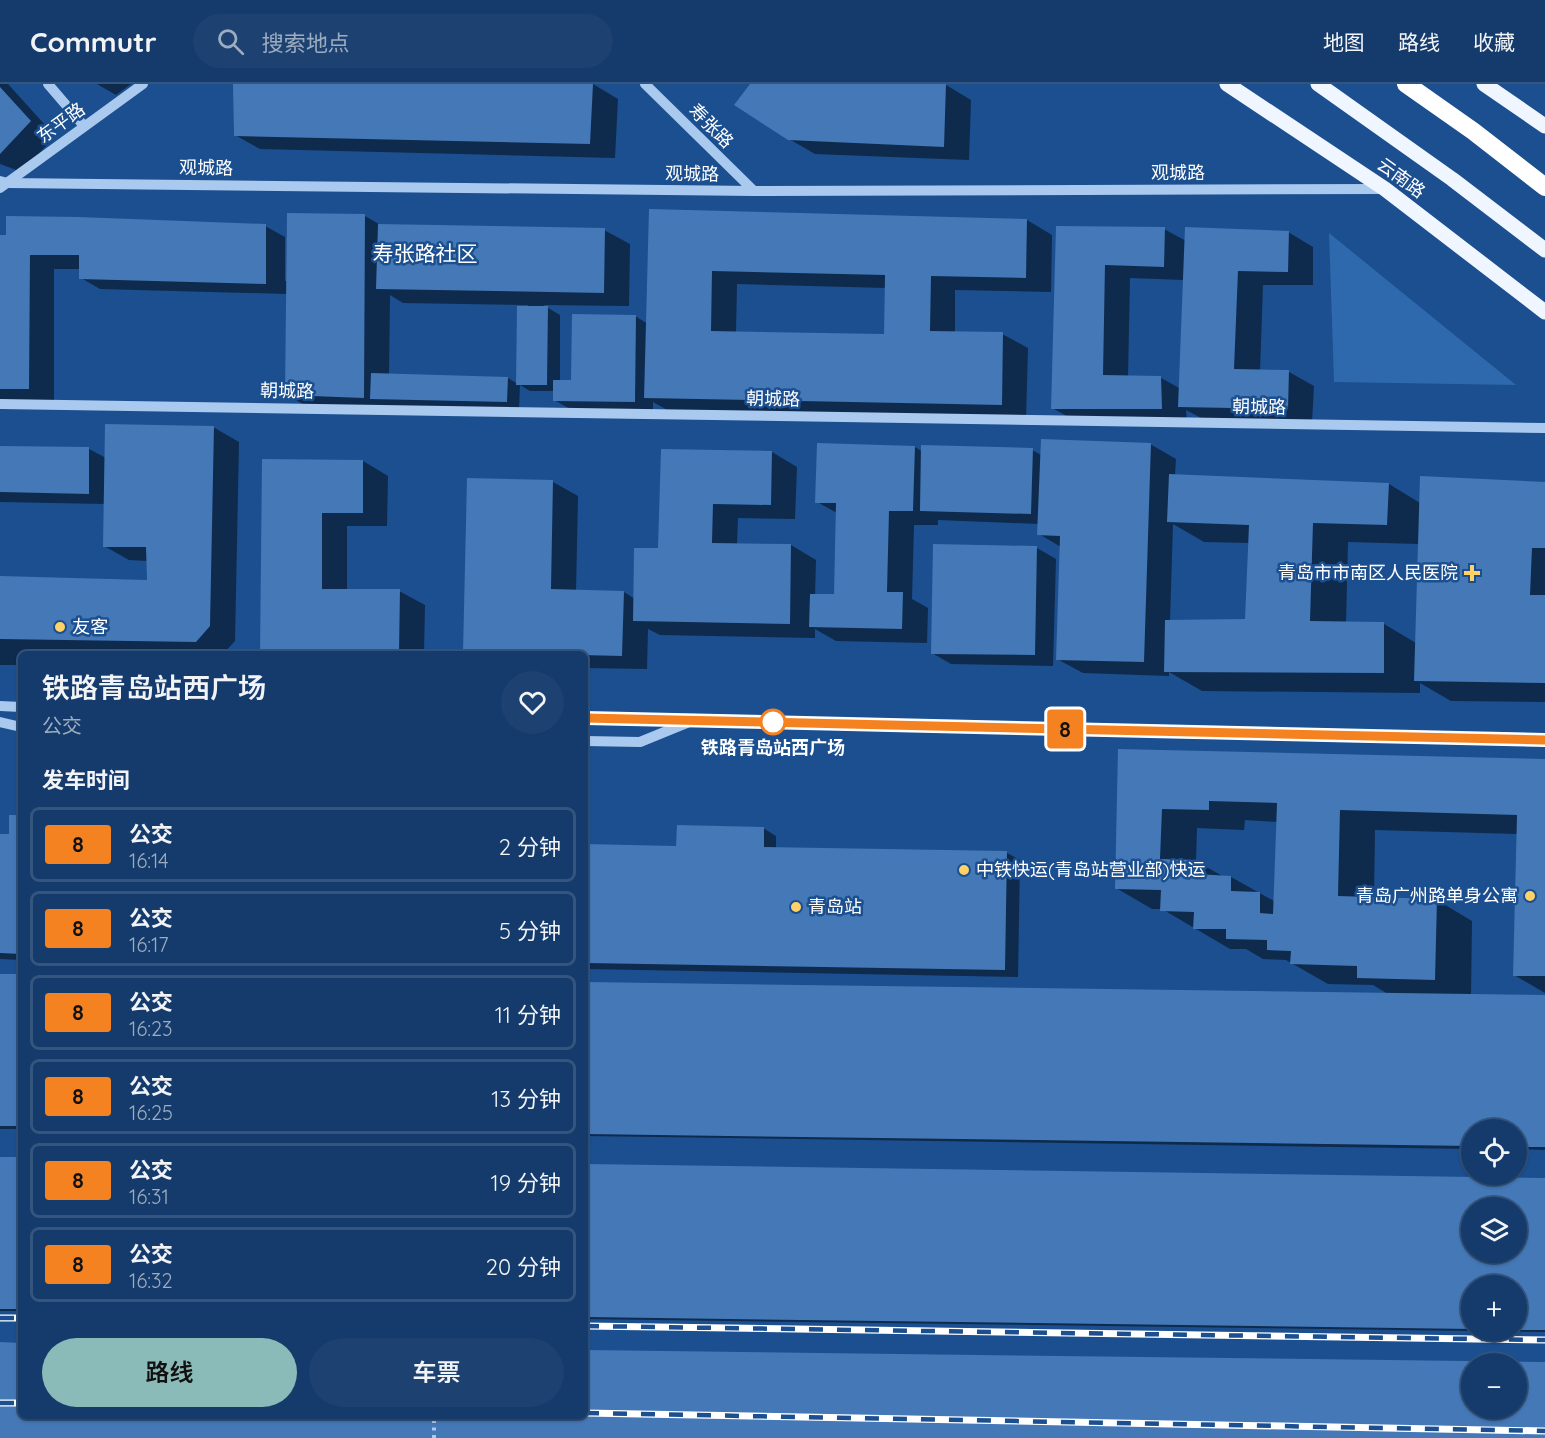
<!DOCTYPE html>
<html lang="zh">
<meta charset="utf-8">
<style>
body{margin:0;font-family:Quicksand,"Noto Sans SC",sans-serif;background:#1d4271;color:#f1f3f6;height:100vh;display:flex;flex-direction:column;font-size:22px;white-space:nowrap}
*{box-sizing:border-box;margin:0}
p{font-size:20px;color:#9dadc1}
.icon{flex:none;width:33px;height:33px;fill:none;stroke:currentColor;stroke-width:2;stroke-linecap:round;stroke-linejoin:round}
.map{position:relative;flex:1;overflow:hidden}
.drawer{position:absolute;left:18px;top:567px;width:570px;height:768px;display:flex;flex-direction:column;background:#143b6b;border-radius:9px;box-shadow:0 2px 4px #0004,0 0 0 2px #33557e}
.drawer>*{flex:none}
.badge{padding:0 12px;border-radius:4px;font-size:21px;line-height:39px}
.fabs{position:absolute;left:1461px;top:1035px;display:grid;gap:12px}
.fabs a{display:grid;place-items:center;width:66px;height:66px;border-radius:50%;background:#143b6b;box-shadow:0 2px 4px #0004,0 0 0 2px #33557e;font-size:30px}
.map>.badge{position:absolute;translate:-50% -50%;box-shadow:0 0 0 3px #fff}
h2{padding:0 24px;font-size:22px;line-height:54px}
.round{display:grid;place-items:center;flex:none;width:63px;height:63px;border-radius:32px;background:#1d4271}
.head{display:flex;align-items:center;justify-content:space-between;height:102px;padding:0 24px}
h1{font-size:28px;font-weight:600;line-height:45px}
.action{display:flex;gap:12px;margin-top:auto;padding:12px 24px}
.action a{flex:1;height:69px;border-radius:36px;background:#8bbbb9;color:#111;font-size:24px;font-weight:600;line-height:69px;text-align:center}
.action a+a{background:#1d4271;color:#f1f3f6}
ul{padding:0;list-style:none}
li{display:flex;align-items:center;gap:18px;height:75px;margin:0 12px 9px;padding:0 12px;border:3px solid #33557e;border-radius:9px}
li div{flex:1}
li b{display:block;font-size:22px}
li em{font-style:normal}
li .badge{min-width:66px;font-weight:700;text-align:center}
header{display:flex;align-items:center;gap:36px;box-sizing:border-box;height:84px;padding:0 30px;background:#143b6b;border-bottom:2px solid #33557e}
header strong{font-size:28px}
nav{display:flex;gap:33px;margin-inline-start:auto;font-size:21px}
.search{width:420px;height:54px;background:#1d4271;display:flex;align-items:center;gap:15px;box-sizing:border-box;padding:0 21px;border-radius:33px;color:#9dadc1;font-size:22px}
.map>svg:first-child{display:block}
.green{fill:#2e69ad}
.shadow{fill:#0007;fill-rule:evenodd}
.building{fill:#4478b7;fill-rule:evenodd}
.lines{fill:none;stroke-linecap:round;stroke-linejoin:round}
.path{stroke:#a9c9ee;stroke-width:4;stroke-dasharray:3 4.5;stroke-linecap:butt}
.minor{stroke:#a9c9ee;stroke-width:10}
.major{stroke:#f0f6ff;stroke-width:15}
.highway{stroke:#fff;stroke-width:18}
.rail-casing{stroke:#fff;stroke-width:7}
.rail{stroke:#1b4f8f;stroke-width:4.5;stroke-dasharray:14;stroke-linecap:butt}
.line-casing{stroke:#fff;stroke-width:14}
.line{stroke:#f58220;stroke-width:9}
.poi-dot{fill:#ffd166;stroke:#1b4f8f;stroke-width:2}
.stop-dot{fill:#fff;stroke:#f58220;stroke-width:3}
.labels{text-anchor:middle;stroke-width:5;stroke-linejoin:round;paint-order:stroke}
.street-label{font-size:18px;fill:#fff;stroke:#1b4f8f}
.poi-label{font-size:18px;fill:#fff;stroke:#1b4f8f;text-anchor:start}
.stop-label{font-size:18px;font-weight:bold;fill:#fff;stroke:#1b4f8f}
.quarter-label{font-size:21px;fill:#fff;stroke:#1b4f8f}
</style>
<header>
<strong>Commutr</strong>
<div class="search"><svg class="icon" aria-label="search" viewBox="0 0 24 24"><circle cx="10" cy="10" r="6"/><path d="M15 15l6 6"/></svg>搜索地点</div>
<nav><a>地图</a><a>路线</a><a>收藏</a></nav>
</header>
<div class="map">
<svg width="1545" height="1354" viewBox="0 0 1545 1354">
<rect width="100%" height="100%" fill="#1b4f8f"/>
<polygon class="green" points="1329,149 1516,301 1334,298"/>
<g class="shadow">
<polygon points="0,0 8,0 55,52 22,88 0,80"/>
<polygon points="97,0 131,0 116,11"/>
<polygon points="235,0 593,0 618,15 615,74 260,65 235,51"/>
<polygon points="752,0 946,1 971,16 969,76 815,70 789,55"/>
<path d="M 651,126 L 1027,136 L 1052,151 L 1051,208 L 955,206 L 955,249 L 1002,250 L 1028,264 L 1026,335 L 671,328 L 653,318 L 653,328 L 574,327 L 554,316 L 554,307 L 530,307 L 520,301 L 519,325 L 311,325 L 286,310 L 287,210 L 100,205 L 81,194 L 81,185 L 54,185 L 54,319 L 0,318 L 0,152 L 265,142 L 285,153 L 285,197 L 287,197 L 365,132 L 382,142 L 604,146 L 630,160 L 629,222 L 543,221 L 560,231 L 560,297 L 572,298 L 635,232 L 648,240 ZM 737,200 L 887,204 L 886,252 L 736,249 ZM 390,211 L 403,219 L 528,221 L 518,300 L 508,294 L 389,291 Z"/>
<path d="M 1058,143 L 1164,145 L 1186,157 L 1288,148 L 1313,163 L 1313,201 L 1263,201 L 1260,287 L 1289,288 L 1314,302 L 1312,338 L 1205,336 L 1186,326 L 1187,339 L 1078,338 L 1052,324 ZM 1130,194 L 1184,196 L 1181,305 L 1161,294 L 1128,293 Z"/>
<polygon points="213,343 239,358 235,557 223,570 21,570 21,581 0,581 0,494 147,497 148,477 129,476 104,462 105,420 0,418 0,364 89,365 106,374"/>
<path d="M 1150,360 L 1176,375 L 1175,391 L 1389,400 L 1420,419 L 1545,400 L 1545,618 L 1451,617 L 1420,599 L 1420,609 L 1202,607 L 1169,588 L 1169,592 L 1083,589 L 1057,575 L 1061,463 L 1039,450 L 1039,440 L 938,436 L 938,441 L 914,441 L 912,515 L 928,524 L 927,559 L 836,557 L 815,545 L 815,554 L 660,551 L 648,545 L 647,585 L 585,584 L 585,570 L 470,570 L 464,567 L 553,398 L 578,412 L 576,507 L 624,508 L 635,515 L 660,465 L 772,368 L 797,383 L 795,435 L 738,434 L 737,460 L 791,461 L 816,476 L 815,512 L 835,512 L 837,429 L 817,418 L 915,363 L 923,368 L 1032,366 L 1041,371 ZM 1173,440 L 1204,458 L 1250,459 L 1247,536 L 1170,537 ZM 1348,458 L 1419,460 L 1416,559 L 1384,540 L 1346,539 Z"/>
<polygon points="263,376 363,377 388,392 387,442 347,442 347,506 399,507 425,521 424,570 261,570"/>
<polygon points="1037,464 1056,475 1053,582 951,580 932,569"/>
<path d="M 1120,667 L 1545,676 L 1545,909 L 1514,891 L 1518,750 L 1375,746 L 1374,815 L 1437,816 L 1472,837 L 1471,911 L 1545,912 L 1545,1066 L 1516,1065 L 1516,1046 L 1472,1046 L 1472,1065 L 585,1052 L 585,899 L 1388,910 L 1373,901 L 1328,900 L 1286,876 L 1263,875 L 1246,865 L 1230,865 L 1162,825 L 1152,825 L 1116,804 ZM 1245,736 L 1277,738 L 1274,817 L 1231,793 L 1224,793 L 1196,777 L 1197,744 L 1244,746 Z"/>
<polygon points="21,733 21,876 0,875 0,752 10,752"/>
<polygon points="763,744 776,752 776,765 1007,769 1020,776 1018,893 585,885 585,762 678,763"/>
<polygon points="0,891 21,892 21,1045 0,1045"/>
<rect x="0" y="1074" width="21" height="153"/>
<path d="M 585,1082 L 1545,1095 L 1545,1248 L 585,1235 ZM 1472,1124 L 1516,1124 L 1516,1168 L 1472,1168 ZM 1472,1202 L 1516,1202 L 1516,1246 L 1472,1246 Z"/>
</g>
<g class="building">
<polygon points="233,0 593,0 590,60 234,52"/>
<polygon points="750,0 946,0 944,63 788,56 734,21"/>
<polygon points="0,3 31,37 0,70"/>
<path d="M 649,125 L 1027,135 L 1026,194 L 931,192 L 930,247 L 1003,248 L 1002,321 L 644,314 ZM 712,187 L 885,191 L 884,250 L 711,247 Z"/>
<polygon points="287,129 365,130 364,314 285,311"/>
<polygon points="6,132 79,133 266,140 266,200 79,195 79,171 30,171 29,305 0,305 0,151 6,151"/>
<polygon points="378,140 605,144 604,209 376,205"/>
<polygon points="1056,142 1165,143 1164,183 1105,181 1103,291 1161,292 1162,325 1051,325"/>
<polygon points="1185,143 1289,147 1288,188 1238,187 1234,285 1289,286 1288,325 1178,323"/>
<polygon points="517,222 548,222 547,301 516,301"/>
<polygon points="572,230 636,231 635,318 553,317 553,296 571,296"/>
<polygon points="371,289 508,293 507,318 370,315"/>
<polygon points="105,340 214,342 210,542 196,558 0,555 0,492 147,496 146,463 103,463"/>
<polygon points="1041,355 1151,359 1144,578 1056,576 1060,452 1037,451"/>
<polygon points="817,359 915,362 913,427 889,427 887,508 903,508 902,545 809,543 810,510 834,510 836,419 815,419"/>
<polygon points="921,361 1033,364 1031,430 920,427"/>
<polygon points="0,362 89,363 89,410 0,408"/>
<polygon points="661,365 772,367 771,421 713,420 712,459 791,460 790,540 633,537 634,464 658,464"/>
<polygon points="262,375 363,376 363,429 322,429 322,505 400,505 399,570 260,570"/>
<polygon points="1169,390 1389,399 1387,441 1313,439 1310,537 1384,538 1384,589 1164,588 1165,536 1245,535 1249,441 1167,438"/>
<polygon points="1420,392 1545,398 1545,464 1532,464 1530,511 1545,511 1545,599 1414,597"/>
<polygon points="467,394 553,396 551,505 624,507 622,572 463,568"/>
<polygon points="933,460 1037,462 1035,571 931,570"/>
<path d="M 1118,665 L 1545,675 L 1545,892 L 1513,892 L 1517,731 L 1340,726 L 1338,812 L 1437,815 L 1435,896 L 1357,894 L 1357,882 L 1290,880 L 1291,867 L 1267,866 L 1267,856 L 1226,855 L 1226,845 L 1193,845 L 1194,828 L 1160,827 L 1161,806 L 1115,805 ZM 1209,717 L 1277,719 L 1273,830 L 1260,829 L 1260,808 L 1231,807 L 1231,792 L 1196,790 L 1197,776 L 1160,775 L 1162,725 L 1209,726 Z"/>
<polygon points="9,731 21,731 21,870 0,869 0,750 9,750"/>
<polygon points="677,741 764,743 764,763 1007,767 1005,886 585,879 585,760 676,762"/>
<rect x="0" y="890" width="21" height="152"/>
<polygon points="585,898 1545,911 1545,1063 1516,1063 1516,1046 1472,1046 1472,1062 585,1050"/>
<rect x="0" y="1073" width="21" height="152"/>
<path d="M 585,1080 L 1545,1094 L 1545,1246 L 1516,1246 L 1516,1202 L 1472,1202 L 1472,1245 L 585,1233 ZM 1472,1124 L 1516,1124 L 1516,1168 L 1472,1168 Z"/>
<path d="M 0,1258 L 21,1259 L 21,1332 L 585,1332 L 585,1266 L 1545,1278 L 1545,1354 L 0,1354 ZM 1472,1280 L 1516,1280 L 1516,1324 L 1472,1324 Z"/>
</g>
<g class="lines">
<polyline class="path" points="434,1354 434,1332"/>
<g class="minor">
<polyline points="48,0 84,42"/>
<polyline points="645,0 754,107"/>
<polyline points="0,97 8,99 754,107 1385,105"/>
<polyline points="0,104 143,0"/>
<polyline points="0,320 1545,344"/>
<polyline points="0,622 21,623"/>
<polyline points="585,634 1545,656"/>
<polyline points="0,638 21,643"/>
<polyline points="585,657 640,658 689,638"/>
</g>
<g class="major">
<polyline points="1227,0 1385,105 1545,228"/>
<polyline points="1318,0 1452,95 1545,166"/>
<polyline points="1484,0 1545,42"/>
</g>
<polyline class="highway" points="1406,0 1473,47 1545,103"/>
<defs>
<g id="rail">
<polyline points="0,1234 21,1234"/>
<polyline points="585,1242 1545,1256"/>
<polyline points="0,1319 21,1319"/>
<polyline points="585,1329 1545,1347"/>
</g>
</defs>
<use href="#rail" class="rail-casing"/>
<use href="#rail" class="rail"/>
</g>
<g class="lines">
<defs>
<polyline id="line" points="585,634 1545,656"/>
</defs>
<use href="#line" class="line-casing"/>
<use href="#line" class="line"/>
</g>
<g class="poi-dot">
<path d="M1469 480h6v6h6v6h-6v6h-6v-6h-6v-6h6z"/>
<circle cx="60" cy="543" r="6"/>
<circle cx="964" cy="786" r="6"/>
<circle cx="1530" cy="812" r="6"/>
<circle cx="796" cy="823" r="6"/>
</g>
<circle class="stop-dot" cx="773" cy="638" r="12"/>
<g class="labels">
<g class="street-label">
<text transform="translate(61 39) rotate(-36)" y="6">东平路</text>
<text transform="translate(711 42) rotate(45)" y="6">寿张路</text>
<text transform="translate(206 84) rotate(1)" y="6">观城路</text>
<text x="1178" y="95">观城路</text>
<text transform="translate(692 90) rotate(1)" y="6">观城路</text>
<text transform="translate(1401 94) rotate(36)" y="6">云南路</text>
<text transform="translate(287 307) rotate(1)" y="6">朝城路</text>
<text transform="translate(773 315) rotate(1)" y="6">朝城路</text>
<text transform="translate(1259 323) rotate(1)" y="6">朝城路</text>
</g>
<g class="poi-label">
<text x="1458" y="495" text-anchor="end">青岛市市南区人民医院</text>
<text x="72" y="549">友客</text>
<text x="976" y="792">中铁快运(青岛站营业部)快运</text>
<text x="1518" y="818" text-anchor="end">青岛广州路单身公寓</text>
<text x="808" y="829">青岛站</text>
</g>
<g class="stop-label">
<text x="773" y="670">铁路青岛站西广场</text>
</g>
<g class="quarter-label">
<text x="425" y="177">寿张路社区</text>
</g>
</g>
</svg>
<div class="fabs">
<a><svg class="icon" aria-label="locate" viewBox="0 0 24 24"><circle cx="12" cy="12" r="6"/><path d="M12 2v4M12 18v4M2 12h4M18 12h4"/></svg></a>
<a><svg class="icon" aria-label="layers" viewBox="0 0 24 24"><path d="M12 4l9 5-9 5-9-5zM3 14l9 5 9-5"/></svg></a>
<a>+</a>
<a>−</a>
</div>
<b class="badge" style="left:1065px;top:645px;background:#f58220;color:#111">8</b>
<section class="drawer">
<div class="head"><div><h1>铁路青岛站西广场</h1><p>公交</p></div><a class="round"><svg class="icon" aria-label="heart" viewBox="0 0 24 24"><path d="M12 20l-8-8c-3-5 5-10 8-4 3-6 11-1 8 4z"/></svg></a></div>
<h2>发车时间</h2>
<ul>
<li><span class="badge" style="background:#f58220;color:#111">8</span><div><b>公交</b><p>16:14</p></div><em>2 分钟</em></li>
<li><span class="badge" style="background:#f58220;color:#111">8</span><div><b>公交</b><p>16:17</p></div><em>5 分钟</em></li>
<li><span class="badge" style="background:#f58220;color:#111">8</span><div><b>公交</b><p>16:23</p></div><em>11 分钟</em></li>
<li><span class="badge" style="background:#f58220;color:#111">8</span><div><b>公交</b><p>16:25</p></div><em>13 分钟</em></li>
<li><span class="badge" style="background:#f58220;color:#111">8</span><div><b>公交</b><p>16:31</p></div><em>19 分钟</em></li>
<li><span class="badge" style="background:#f58220;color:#111">8</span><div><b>公交</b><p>16:32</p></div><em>20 分钟</em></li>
</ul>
<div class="action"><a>路线</a><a>车票</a></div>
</section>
</div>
